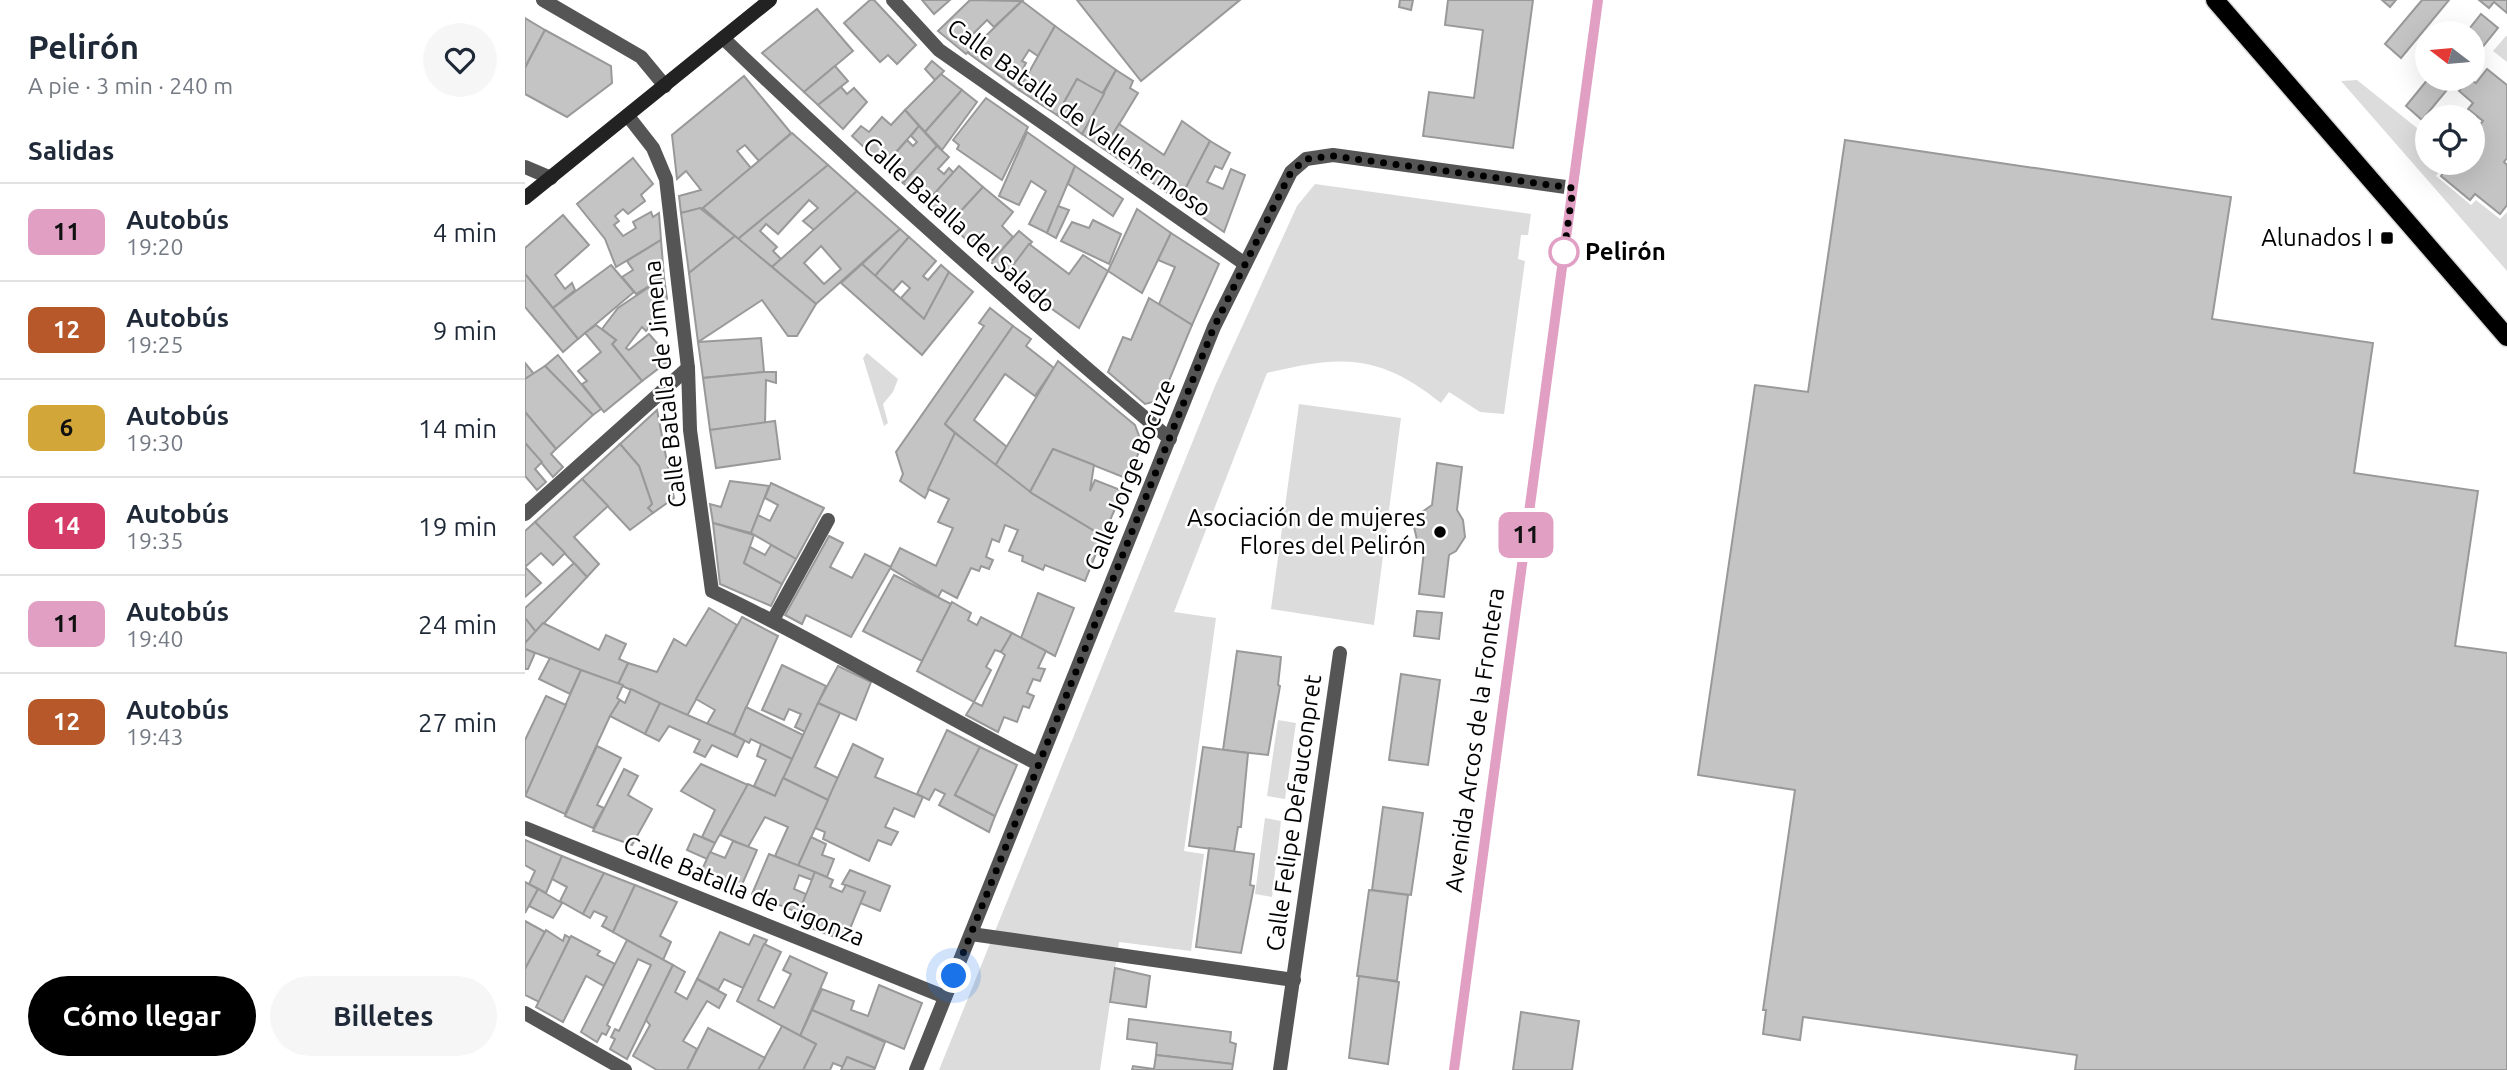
<!DOCTYPE html>
<html lang="es">
<meta charset="utf-8">
<style>
body{margin:0;font-family:Ubuntu,sans-serif;background:#f6f6f7;color:#1f2937;height:100vh;display:flex;flex-direction:column;font-size:26px;white-space:nowrap}
*{box-sizing:border-box;margin:0}
p{font-size:23px;color:#747a83}
.icon{flex:none;width:38px;height:38px;fill:none;stroke:currentColor;stroke-width:2;stroke-linecap:round;stroke-linejoin:round}
.map{position:relative;flex:1;overflow:hidden}
.drawer{display:flex;flex-direction:column;background:#fff;width:525px}
.drawer>*{flex:none}
.badge{padding:0 14px;border-radius:10px;font-size:24px;line-height:46px}
.needle{width:46px;rotate:286deg}
.controls{position:absolute;left:1890px;top:21px;display:grid;gap:14px}
.controls a{display:grid;place-items:center;width:70px;height:70px;border-radius:50%;background:#fff;box-shadow:0 7px 28px #0002;font-size:35px}
.you{position:absolute;width:35px;height:35px;margin:-18px;border:5px solid #fff;border-radius:50%;background:#1a73e8;box-shadow:0 0 0 10px #1a73e833}
.map>.badge{position:absolute;translate:-50% -50%;box-shadow:0 0 0 4px #fff}
h2{padding:0 28px;font-size:26px;line-height:63px}
.round{display:grid;place-items:center;flex:none;width:74px;height:74px;border-radius:37px;background:#f6f6f7}
.head{display:flex;align-items:center;justify-content:space-between;height:119px;padding:0 28px}
h1{font-size:33px;font-weight:700;line-height:52px}
.button{display:flex;gap:14px;margin-top:auto;padding:14px 28px}
.button a{flex:1;height:80px;border-radius:42px;background:#000;color:#fff;font-size:28px;font-weight:700;line-height:80px;text-align:center}
.button a+a{background:#f6f6f7;color:#1f2937}
ul{padding:0;list-style:none}
li{display:flex;align-items:center;gap:21px;height:98px;padding:0 28px;border-top:2px solid #e0e1e3}
li div{flex:1}
li b{display:block;font-size:26px}
li em{font-style:normal}
li .badge{min-width:77px;font-weight:700;text-align:center}
main{display:flex;flex:1;min-height:0}
.map>svg:first-child{display:block}
.green{fill:#dcdcdc}
.building{fill:#c4c4c4;stroke:#999;stroke-width:2;fill-rule:evenodd}
.lines{fill:none;stroke-linecap:round;stroke-linejoin:round}
.primary-casing{stroke:#dbdbdb;stroke-width:21}
.service{stroke:#555;stroke-width:14}
.minor{stroke:#555;stroke-width:14}
.secondary{stroke:#222;stroke-width:14}
.primary{stroke:#000;stroke-width:18}
.line-casing{stroke:#fff;stroke-width:16}
.line{stroke:#e19fc4;stroke-width:10}
.walk{stroke:#000;stroke-width:7;stroke-dasharray:0 12.6}
.poi-dot{fill:#000;stroke:#fff;stroke-width:2.5}
.stop-dot{fill:#fff;stroke:#e19fc4;stroke-width:3.5}
.labels{text-anchor:middle;stroke-width:5;stroke-linejoin:round;paint-order:stroke}
.street-label{font-size:24px;fill:#000;stroke:#fff}
.poi-label{font-size:24px;fill:#000;stroke:#fff;text-anchor:end}
.stop-label{font-size:24px;font-weight:bold;fill:#000;stroke:#fff;text-anchor:start}
</style>
<main>
<section class="drawer">
<div class="head"><div><h1>Pelirón</h1><p>A pie · 3 min · 240 m</p></div><a class="round"><svg class="icon" aria-label="heart" viewBox="0 0 24 24"><path d="M12 20l-8-8c-3-5 5-10 8-4 3-6 11-1 8 4z"/></svg></a></div>
<h2>Salidas</h2>
<ul>
<li><span class="badge" style="background:#e19fc4;color:#111">11</span><div><b>Autobús</b><p>19:20</p></div><em>4 min</em></li>
<li><span class="badge" style="background:#b6582a;color:#fff">12</span><div><b>Autobús</b><p>19:25</p></div><em>9 min</em></li>
<li><span class="badge" style="background:#d2a638;color:#111">6</span><div><b>Autobús</b><p>19:30</p></div><em>14 min</em></li>
<li><span class="badge" style="background:#d53c67;color:#fff">14</span><div><b>Autobús</b><p>19:35</p></div><em>19 min</em></li>
<li><span class="badge" style="background:#e19fc4;color:#111">11</span><div><b>Autobús</b><p>19:40</p></div><em>24 min</em></li>
<li><span class="badge" style="background:#b6582a;color:#fff">12</span><div><b>Autobús</b><p>19:43</p></div><em>27 min</em></li>
</ul>
<div class="button"><a>Cómo llegar</a><a>Billetes</a></div>
</section>
<div class="map">
<svg width="1982" height="1070" viewBox="0 0 1982 1070">
<rect width="100%" height="100%" fill="#fff"/>
<g class="green">
<polygon points="1981,36 1982,36 1982,62 1968,51"/>
<polygon points="1832,80 1902,136 1891,150 1915,170 1911,176 1946,205 1951,200 1975,219 1982,212 1982,271 1816,81"/>
<path d="M 790,184 L 1006,214 L 1003,235 L 996,235 L 993,259 L 1000,261 L 979,414 L 955,412 L 924,392 L 916,403 C 854,353 815,355 742,373 L 649,612 L 691,618 L 659,851 L 679,854 L 666,951 L 594,942 L 575,1070 L 414,1070 L 690,386 L 772,206 Z"/>
<polygon points="342,353 373,379 368,392 358,404 363,423 359,426 338,358"/>
<polygon points="774,404 876,418 849,625 746,609"/>
<polygon points="753,720 771,723 760,799 742,796"/>
<polygon points="740,818 756,821 747,897 730,894"/>
</g>
<g class="building">
<polygon points="345,0 349,0 391,45 372,64 363,55 355,62 319,23"/>
<polygon points="397,0 425,0 409,14"/>
<polygon points="445,0 497,1 469,27 462,20 444,38 450,45 441,54 413,31"/>
<polygon points="552,0 715,0 616,81"/>
<polygon points="875,0 888,0 886,10 874,7"/>
<polygon points="923,0 1008,0 988,148 898,136 904,92 949,98 958,30 920,25"/>
<polygon points="1857,0 1871,0 1865,7"/>
<polygon points="1897,0 1924,0 1876,58 1860,44"/>
<polygon points="1954,0 1982,0 1982,13 1969,2 1964,8"/>
<polygon points="497,1 530,26 513,56 504,50 497,61 501,63 498,69 504,72 494,90 443,53"/>
<polygon points="292,9 328,51 279,92 237,53"/>
<polygon points="1956,14 1973,28 1948,59 1948,33 1941,33"/>
<polygon points="0,18 20,30 0,67"/>
<polygon points="530,26 591,70 577,94 552,79 532,115 494,90"/>
<polygon points="20,30 86,66 87,83 42,117 0,94 0,68"/>
<polygon points="407,61 419,71 410,80 400,69"/>
<polygon points="310,66 323,81 293,105 279,92"/>
<polygon points="1962,69 1982,85 1982,158 1979,162 1982,165 1982,205 1975,214 1950,194 1945,200 1916,176 1921,169 1913,163 1948,163 1948,133 1958,121 1943,109 1948,103 1934,91 1944,79 1951,83"/>
<polygon points="591,70 608,81 605,88 613,93 579,149 557,134"/>
<polygon points="416,74 437,90 400,132 380,110"/>
<polygon points="219,76 266,133 234,161 220,145 212,151 226,168 178,208 156,213 154,196 176,190 161,171 152,179 147,135"/>
<polygon points="552,79 579,94 557,134 532,115"/>
<polygon points="1903,79 1931,79 1897,120 1881,106"/>
<polygon points="316,87 322,94 329,88 342,102 318,129 293,105"/>
<polygon points="437,90 452,102 417,150 400,132"/>
<polygon points="461,98 503,127 477,180 432,149 434,145 428,140"/>
<polygon points="380,110 394,126 359,166 327,136 336,126 344,132 357,117 366,125"/>
<polygon points="657,121 685,141 654,201 579,149 594,124 639,155"/>
<polygon points="394,126 412,146 378,183 359,166 382,140 388,146 392,142 386,136"/>
<polygon points="502,132 550,166 522,233 504,224 521,191 506,181 494,205 474,196"/>
<polygon points="267,133 303,165 213,239 178,208"/>
<polygon points="1320,140 1706,197 1687,319 1848,343 1829,473 1953,491 1930,646 1982,653 1982,1070 1550,1070 1552,1055 1278,1017 1275,1040 1238,1034 1241,1010 1238,1010 1270,790 1173,775 1230,385 1283,392"/>
<polygon points="685,141 705,153 697,169 690,166 682,182 698,189 706,169 720,175 699,232 654,201"/>
<polygon points="412,146 424,157 413,169 419,174 424,168 429,173 401,203 378,183"/>
<polygon points="108,158 128,184 116,195 120,201 103,214 98,209 90,216 94,221 89,225 98,236 111,228 108,222 126,212 128,217 134,213 136,240 91,267 80,239 52,204"/>
<polygon points="303,165 332,191 289,230 278,221 293,208 284,200 253,234 241,224 235,231 252,247 248,251 256,259 247,267 213,239"/>
<polygon points="434,166 458,187 424,224 401,203"/>
<polygon points="550,166 598,199 588,216 543,184"/>
<polygon points="458,187 488,212 477,226 488,237 466,262 424,224"/>
<path d="M 332,191 L 375,229 L 291,304 L 247,267 ZM 296,246 L 316,269 L 299,284 L 279,263 Z"/>
<polygon points="533,206 544,210 531,238 522,233"/>
<polygon points="175,208 210,236 164,273 156,213"/>
<polygon points="612,209 646,233 617,293 583,271"/>
<polygon points="38,215 64,245 30,275 40,289 47,283 50,290 28,308 0,274 0,248"/>
<polygon points="568,220 596,234 584,264 536,241 547,222 564,228"/>
<polygon points="375,229 384,237 350,276 337,264"/>
<polygon points="494,231 507,242 480,276 466,262"/>
<polygon points="646,233 694,264 667,325 634,304 650,267 633,260"/>
<polygon points="210,236 291,304 272,336 263,336 237,300 173,342 164,273"/>
<polygon points="384,237 411,261 398,276 403,280 416,265 424,272 399,319 376,298 385,288 377,281 368,291 350,276"/>
<polygon points="136,240 139,277 111,294 97,277 108,270 102,261"/>
<polygon points="504,244 544,274 558,255 583,271 554,328 480,276"/>
<polygon points="337,264 399,319 424,272 448,292 397,355 316,283"/>
<polygon points="86,265 109,292 53,339 28,308"/>
<polygon points="0,274 53,339 38,352 0,307"/>
<polygon points="139,277 142,299 127,316 131,318 121,331 117,327 101,348 104,350 124,334 146,359 117,381 87,344 91,340 77,329 93,308"/>
<polygon points="624,298 667,325 636,400 620,404 583,372 598,337 606,340"/>
<polygon points="465,308 488,326 420,424 430,433 400,498 375,481 378,474 371,452 459,326 454,323"/>
<polygon points="71,325 91,340 87,344 117,381 79,412 57,384 62,381 53,371 76,352 60,333"/>
<polygon points="488,326 506,339 501,346 529,368 510,396 480,374 449,420 482,447 470,466 420,424"/>
<polygon points="236,338 239,372 178,378 173,342"/>
<polygon points="33,355 76,409 68,415 20,366"/>
<polygon points="533,361 610,425 617,444 603,479 528,449 505,492 470,466"/>
<polygon points="0,363 9,374 0,379"/>
<polygon points="20,366 68,415 31,449 0,412 0,379"/>
<polygon points="239,372 251,372 251,383 241,380 240,423 185,430 178,378"/>
<polygon points="132,410 149,498 128,513 123,508 127,504 114,466 95,444"/>
<polygon points="0,412 31,449 26,454 38,467 28,477 0,443"/>
<polygon points="250,421 255,459 191,468 185,430"/>
<polygon points="430,433 508,494 578,536 560,581 520,565 518,570 497,561 498,556 484,551 493,530 480,525 474,542 467,539 461,557 468,560 464,569 456,566 454,571 446,568 432,598 417,590 413,597 365,568 375,548 411,566 428,528 413,522 424,499 403,489"/>
<polygon points="0,443 17,462 10,469 21,482 12,490 0,476"/>
<polygon points="95,444 114,466 127,504 123,508 128,513 105,530 57,479"/>
<polygon points="528,449 569,465 565,491 570,480 598,491 578,536 505,492"/>
<polygon points="912,463 937,467 932,510 938,520 940,537 931,551 924,555 919,597 894,594 899,551 893,544 889,527 897,512 907,505"/>
<polygon points="57,479 83,506 49,537 74,564 62,577 10,522"/>
<polygon points="205,481 244,486 226,533 188,523 185,504 196,507"/>
<polygon points="246,483 299,508 271,559 226,533 233,515 245,521 253,505 240,498"/>
<polygon points="10,522 40,553 28,565 16,553 0,567 16,583 0,597 0,531"/>
<polygon points="188,523 229,535 219,563 257,584 246,606 195,584"/>
<polygon points="304,536 318,543 305,567 327,578 340,554 366,567 326,637 281,615 277,624 260,615"/>
<polygon points="246,545 271,559 257,584 219,563 225,547 240,555"/>
<polygon points="49,563 62,577 11,632 0,618 0,608"/>
<polygon points="369,575 426,604 397,661 338,631"/>
<polygon points="513,593 549,608 530,656 496,638"/>
<polygon points="427,602 446,613 443,620 452,625 456,617 487,633 476,652 470,650 461,667 466,670 449,702 392,671"/>
<polygon points="184,608 212,625 162,716 93,684 103,663 132,672 149,639 161,646"/>
<polygon points="892,611 917,613 914,639 889,636"/>
<polygon points="217,617 253,636 209,735 182,724 190,710 171,699"/>
<polygon points="0,618 11,632 0,643"/>
<polygon points="18,623 74,650 81,635 101,644 94,659 103,663 93,684 0,649 0,643"/>
<polygon points="487,633 521,651 513,668 520,669 515,681 508,679 502,693 509,696 504,708 498,706 492,722 479,717 473,732 441,715 449,702 457,706 480,655 476,652"/>
<polygon points="0,649 10,653 3,669 0,669"/>
<polygon points="712,651 756,657 753,685 755,686 743,755 698,750"/>
<polygon points="25,658 56,670 45,694 14,679"/>
<polygon points="257,665 301,686 280,732 270,727 276,714 264,709 259,720 237,710"/>
<polygon points="313,666 346,682 331,720 293,703"/>
<polygon points="56,670 98,685 92,698 95,700 85,716 40,814 0,796"/>
<polygon points="876,674 915,680 903,765 864,760"/>
<polygon points="106,689 135,703 120,734 85,716 95,700 100,703"/>
<polygon points="21,696 41,705 0,796 0,740"/>
<polygon points="135,703 220,740 212,757 187,745 180,757 169,752 175,740 144,726 134,741 120,734"/>
<polygon points="293,703 315,713 290,767 313,778 303,800 258,778"/>
<polygon points="221,707 278,735 267,759 226,739 224,743 209,735"/>
<polygon points="422,730 455,747 430,795 470,816 464,832 414,805 420,794 410,789 404,800 392,794"/>
<polygon points="236,744 267,759 250,796 229,786 241,760 232,756"/>
<polygon points="328,744 358,759 350,777 398,797 389,817 369,808 360,827 373,832 366,845 353,840 344,861 298,839 300,832 290,828"/>
<polygon points="72,746 96,758 72,805 79,808 68,828 40,816"/>
<polygon points="455,747 492,765 470,816 430,795"/>
<polygon points="678,747 723,753 716,827 713,827 709,852 664,846"/>
<polygon points="176,764 223,785 190,843 177,837 190,810 156,791"/>
<polygon points="99,769 113,776 103,795 127,809 107,845 68,831"/>
<polygon points="258,778 303,800 273,866 250,856 263,827 240,817 223,847 195,835 223,784 250,796"/>
<polygon points="858,807 898,813 886,895 847,890"/>
<polygon points="169,834 190,843 182,859 162,850"/>
<polygon points="286,837 301,844 297,855 309,859 302,877 273,866"/>
<polygon points="0,840 37,856 21,893 4,884 10,871 0,865"/>
<polygon points="208,841 232,850 216,887 176,872 185,852 200,858"/>
<polygon points="684,848 729,854 725,885 729,886 716,953 671,947"/>
<polygon points="244,854 290,872 287,880 274,875 269,889 281,894 274,913 227,894"/>
<polygon points="37,856 79,873 58,914 35,901 42,887 27,879"/>
<polygon points="325,870 365,886 355,911 335,903 340,892 317,884"/>
<polygon points="290,872 308,880 305,887 317,892 321,885 340,892 320,941 270,922"/>
<polygon points="79,873 110,885 88,932 77,926 82,917 69,911 65,918 58,914"/>
<polygon points="0,882 13,889 0,913"/>
<polygon points="110,885 152,902 135,936 146,942 138,960 88,932"/>
<polygon points="13,889 37,903 28,918 4,906"/>
<polygon points="844,890 883,895 872,981 832,976"/>
<polygon points="0,921 20,932 0,969"/>
<polygon points="21,930 38,941 40,935 45,938 14,1002 0,995 0,969"/>
<polygon points="195,932 224,945 229,935 242,940 218,988 199,979 193,990 172,979"/>
<polygon points="46,936 75,951 72,955 90,964 79,986 61,976 38,1022 11,1007"/>
<polygon points="102,940 148,965 102,1059 85,1049 90,1039 86,1037 90,1029 94,1031 126,965 113,959 82,1025 85,1027 81,1035 77,1033 72,1042 56,1032"/>
<polygon points="239,944 256,952 233,1000 249,1008 266,974 258,970 265,956 302,973 275,1036 212,1001"/>
<polygon points="148,965 160,972 150,992 162,999 172,979 201,995 194,1008 182,1001 158,1041 172,1049 162,1070 132,1070 108,1056 125,1025 121,1020"/>
<polygon points="590,968 625,976 621,1007 585,1002"/>
<polygon points="834,976 874,982 863,1064 824,1058"/>
<polygon points="354,985 397,1003 379,1049 287,1010 297,989 329,1001 326,1010 343,1016"/>
<polygon points="287,1010 360,1042 350,1068 322,1057 318,1067 308,1063 305,1070 278,1070 291,1044 275,1036"/>
<polygon points="996,1012 1054,1021 1047,1070 988,1070"/>
<polygon points="604,1019 706,1032 705,1042 711,1044 708,1064 631,1055 632,1043 602,1039"/>
<polygon points="257,1026 291,1044 278,1070 233,1070"/>
<polygon points="183,1028 240,1058 233,1070 162,1070"/>
<polygon points="631,1055 708,1064 707,1070 607,1070 608,1066 629,1069"/>
<polygon points="322,1057 350,1068 349,1070 316,1070"/>
</g>
<g class="lines">
<defs>
<polyline id="primary" points="1690,0 1982,337"/>
</defs>
<use href="#primary" class="primary-casing"/>
<polyline class="service" points="446,934 769,980"/>
<g class="minor">
<polyline points="18,0 116,57 140,86"/>
<polyline points="368,0 414,50 720,264"/>
<path d="M 198,38 C 342,177 492,310 645,439"/>
<path d="M 103,116 L 128,148 L 141,179 L 163,368 L 165,430 L 187,591 C 298,644 404,708 513,764"/>
<polyline points="0,167 26,178"/>
<polyline points="0,514 163,368"/>
<polyline points="248,620 303,520"/>
<polyline points="0,828 420,997"/>
<polyline points="0,1013 100,1070"/>
<polyline points="391,1070 689,327 766,172 781,159 808,155 1048,188"/>
<polyline points="755,1070 815,653"/>
</g>
<g class="secondary">
<polyline points="0,198 245,0"/>
<polyline points="929,1070 1073,0"/>
</g>
<use href="#primary" class="primary"/>
</g>
<g class="lines">
<defs>
<polyline id="line" points="929,1070 1073,0"/>
</defs>
<use href="#line" class="line-casing"/>
<use href="#line" class="line"/>
<polyline class="walk" points="429,976 689,327 766,172 781,159 808,156 1048,188 1039,252"/>
</g>
<g class="poi-dot">
<rect x="1855" y="231" width="14" height="14" rx="3.5"/>
<circle cx="915" cy="532" r="7"/>
</g>
<circle class="stop-dot" cx="1039" cy="252" r="14"/>
<g class="labels">
<g class="street-label">
<text transform="translate(554 118) rotate(36)" y="8">Calle Batalla de Vallehermoso</text>
<text transform="translate(434 225) rotate(42)" y="8">Calle Batalla del Salado</text>
<text transform="translate(140 384) rotate(-96)" y="8">Calle Batalla de Jimena</text>
<text transform="translate(605 475) rotate(-68)" y="8">Calle Jorge Bocuze</text>
<text transform="translate(950 740) rotate(-82)" y="8">Avenida Arcos de la Frontera</text>
<text transform="translate(769 813) rotate(-82)" y="8">Calle Felipe Defauconpret</text>
<text transform="translate(219 891) rotate(22)" y="8">Calle Batalla de Gigonza</text>
</g>
<g class="poi-label">
<text x="1848" y="246">Alunados I</text>
<text x="901" y="526">Asociación de mujeres<tspan x="901" dy="28">Flores del Pelirón</tspan></text>
</g>
<g class="stop-label">
<text x="1060" y="260">Pelirón</text>
</g>
</g>
</svg>
<div class="controls">
<a><svg class="needle" viewBox="-14 -14 28 28"><path d="M0-13l5 13h-10z" fill="#e53935"/><path d="M0 13l5-13h-10z" fill="#747a83"/></svg></a>
<a><svg class="icon" aria-label="locate" viewBox="0 0 24 24"><circle cx="12" cy="12" r="6"/><path d="M12 2v4M12 18v4M2 12h4M18 12h4"/></svg></a>
</div>
<div class="you" style="left:429px;top:976px"></div>
<b class="badge" style="left:1001px;top:535px;background:#e19fc4;color:#111">11</b>
</div>
</main>
